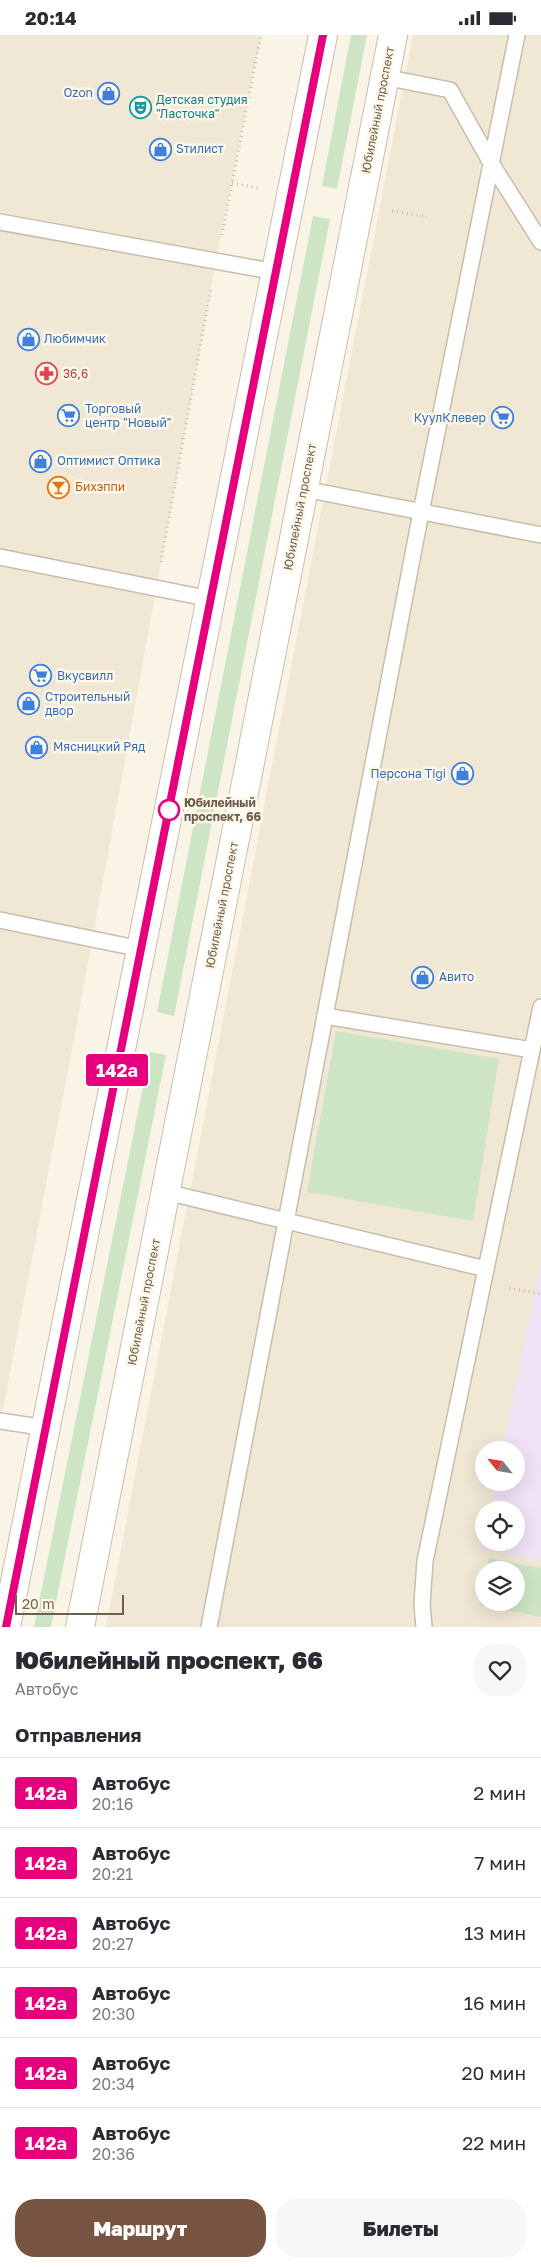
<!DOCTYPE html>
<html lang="ru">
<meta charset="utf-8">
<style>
body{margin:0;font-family:"Golos Text",sans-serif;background:#f7f7f7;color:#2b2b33;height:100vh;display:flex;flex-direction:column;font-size:19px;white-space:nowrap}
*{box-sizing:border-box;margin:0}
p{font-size:16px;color:#7c7c81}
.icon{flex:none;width:28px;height:28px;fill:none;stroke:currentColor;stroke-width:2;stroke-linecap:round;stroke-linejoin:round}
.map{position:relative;height:1592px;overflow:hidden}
.panel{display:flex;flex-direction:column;background:#fff;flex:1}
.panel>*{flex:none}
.badge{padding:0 10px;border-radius:4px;font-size:18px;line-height:32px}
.needle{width:32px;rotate:300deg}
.tools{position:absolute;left:475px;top:1406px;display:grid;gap:10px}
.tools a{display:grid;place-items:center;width:50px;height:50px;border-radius:50%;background:#fff;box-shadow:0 5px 20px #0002;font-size:25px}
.scale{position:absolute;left:15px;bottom:12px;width:109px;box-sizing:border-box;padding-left:5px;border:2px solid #6f5e4d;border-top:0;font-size:14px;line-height:18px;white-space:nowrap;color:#6f5e4d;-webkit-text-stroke:4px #fdf8ea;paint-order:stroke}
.map>.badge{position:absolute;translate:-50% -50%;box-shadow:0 0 0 2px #fff}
h2{padding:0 15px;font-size:19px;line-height:45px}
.round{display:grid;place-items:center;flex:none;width:52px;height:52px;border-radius:20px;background:#f7f7f7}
.headline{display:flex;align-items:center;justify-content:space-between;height:85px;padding:0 15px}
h1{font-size:24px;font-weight:800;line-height:38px}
.cta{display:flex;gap:10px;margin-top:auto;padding:10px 15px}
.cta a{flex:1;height:58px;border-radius:20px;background:#785443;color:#fff;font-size:20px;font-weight:800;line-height:58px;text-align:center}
.cta a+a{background:#f7f7f7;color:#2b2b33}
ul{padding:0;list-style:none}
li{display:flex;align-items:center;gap:15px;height:70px;padding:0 15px;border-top:1px solid #e1e1e2}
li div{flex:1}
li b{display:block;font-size:19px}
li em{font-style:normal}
li .badge{min-width:55px;font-weight:700;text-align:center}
.status{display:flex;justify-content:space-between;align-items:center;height:35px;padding:0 25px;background:#fff;direction:ltr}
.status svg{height:14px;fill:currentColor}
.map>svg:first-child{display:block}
.residential{fill:#f0e7d4;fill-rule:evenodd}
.education{fill:#f1e2f6}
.green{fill:#cde5c5}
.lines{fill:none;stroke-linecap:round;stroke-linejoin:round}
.lane-casing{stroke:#c9bdac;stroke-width:18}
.secondary-casing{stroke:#ccbeab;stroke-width:30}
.path{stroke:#d0bba3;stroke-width:3;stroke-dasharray:1 4;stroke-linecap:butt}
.lane{stroke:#fff;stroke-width:15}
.secondary{stroke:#fff;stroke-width:28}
.line-casing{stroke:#fff;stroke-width:11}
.line{stroke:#e6007e;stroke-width:8}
.stop-dot{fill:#fff;stroke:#e6007e;stroke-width:2.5}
.labels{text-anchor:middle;stroke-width:5;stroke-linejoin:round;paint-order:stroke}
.shop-label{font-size:12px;fill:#366cbe;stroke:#fdf8ea;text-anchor:start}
.culture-label{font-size:12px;fill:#0d838f;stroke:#fdf8ea;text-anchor:start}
.street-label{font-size:12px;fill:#6f5e4d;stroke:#fdf8ea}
.health-label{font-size:12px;fill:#be3a42;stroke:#fdf8ea;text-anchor:start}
.food-label{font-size:12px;fill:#c56008;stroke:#fdf8ea;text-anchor:start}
.stop-label{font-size:12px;font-weight:bold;fill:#6f5e4d;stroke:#fdf8ea;text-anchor:start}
</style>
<div class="status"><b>20:14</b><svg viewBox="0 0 49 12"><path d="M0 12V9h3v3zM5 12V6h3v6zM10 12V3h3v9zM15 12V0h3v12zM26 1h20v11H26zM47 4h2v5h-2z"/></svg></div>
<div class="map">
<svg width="541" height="1592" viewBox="0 0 541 1592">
<rect width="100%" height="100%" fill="#f9f4e5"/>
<g class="residential">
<polygon points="0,0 261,0 216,226 79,977 0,1390"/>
<path d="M 413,0 L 541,0 L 541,1592 L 106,1592 ZM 484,1415 L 516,1415 L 516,1448 L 484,1448 ZM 484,1475 L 516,1475 L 516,1508 L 484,1508 ZM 484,1535 L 516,1535 L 516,1568 L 484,1568 Z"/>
</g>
<polygon class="education" points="541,1225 541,1525 482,1514 484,1506 516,1508 516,1475 490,1475 496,1448 516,1448 516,1415 502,1415"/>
<g class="green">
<polygon points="351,0 367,0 337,154 322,151"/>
<polygon points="313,181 330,184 174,981 157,977"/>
<polygon points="336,996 499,1024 473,1186 307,1157"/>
<polygon points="150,1017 166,1020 51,1592 34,1592"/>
<polygon points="489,1523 541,1533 541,1582 480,1570 484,1551 484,1568 516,1568 516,1535 487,1535"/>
</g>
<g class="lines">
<defs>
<g id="lane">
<polyline points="517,0 421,477 325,981 532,1015"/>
<polyline points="384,42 450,55 491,128 541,207"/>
<polyline points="0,187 276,237"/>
<polyline points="304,454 541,500"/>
<polyline points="0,522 211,564"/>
<polyline points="0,885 141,914"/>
<polyline points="166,1157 486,1234 425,1526 422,1569 424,1592"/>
<polyline points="486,1234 541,972"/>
<polyline points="0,1386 46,1393"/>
<polyline points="209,1592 325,981"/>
</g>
<g id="secondary">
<polyline points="6,1592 323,0"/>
<polyline points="80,1592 393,0"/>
</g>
</defs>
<use href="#lane" class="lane-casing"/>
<use href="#secondary" class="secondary-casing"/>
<g class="path">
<polyline points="232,148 258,153"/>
<polyline points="392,176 427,182"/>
<polyline points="222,200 261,0"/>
<polyline points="161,527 211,253"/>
<polyline points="509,1253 541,1259"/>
</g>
<use href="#lane" class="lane"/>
<use href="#secondary" class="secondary"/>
</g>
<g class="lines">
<defs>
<polyline id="line" points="6,1592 323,0"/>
</defs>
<use href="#line" class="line-casing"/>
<use href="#line" class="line"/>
</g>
<defs>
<symbol id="shop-ring" viewBox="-11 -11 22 22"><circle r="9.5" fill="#fdf8ea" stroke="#3f7fe0" stroke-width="1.5"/><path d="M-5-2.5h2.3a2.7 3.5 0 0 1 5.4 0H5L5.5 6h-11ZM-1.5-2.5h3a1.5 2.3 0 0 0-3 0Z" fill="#3f7fe0"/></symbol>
<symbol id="theatre-ring" viewBox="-11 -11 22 22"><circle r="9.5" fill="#fdf8ea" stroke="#0f9aa8" stroke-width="1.5"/><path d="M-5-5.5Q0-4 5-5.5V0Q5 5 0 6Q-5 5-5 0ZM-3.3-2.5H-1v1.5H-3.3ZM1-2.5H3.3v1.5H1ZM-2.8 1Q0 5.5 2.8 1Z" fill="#0f9aa8"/></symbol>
<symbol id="pharmacy-ring" viewBox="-11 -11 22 22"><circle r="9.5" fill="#fdf8ea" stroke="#e0444e" stroke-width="1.5"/><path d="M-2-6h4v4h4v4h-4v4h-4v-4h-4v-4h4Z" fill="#e0444e"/></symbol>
<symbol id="supermarket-ring" viewBox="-11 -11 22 22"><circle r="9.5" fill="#fdf8ea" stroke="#3f7fe0" stroke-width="1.5"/><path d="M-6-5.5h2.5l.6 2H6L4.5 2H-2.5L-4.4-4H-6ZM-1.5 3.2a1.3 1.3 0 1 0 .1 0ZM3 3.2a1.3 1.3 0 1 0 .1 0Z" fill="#3f7fe0"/></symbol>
<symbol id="bar-ring" viewBox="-11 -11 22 22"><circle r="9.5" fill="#fdf8ea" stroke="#e8710a" stroke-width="1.5"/><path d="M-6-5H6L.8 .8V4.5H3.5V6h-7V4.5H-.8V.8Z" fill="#e8710a"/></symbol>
</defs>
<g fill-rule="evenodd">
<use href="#shop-ring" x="96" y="46" width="25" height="25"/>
<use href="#theatre-ring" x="128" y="60" width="25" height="25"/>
<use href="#shop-ring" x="148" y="102" width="25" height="25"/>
<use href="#shop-ring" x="16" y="292" width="25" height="25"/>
<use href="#pharmacy-ring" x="34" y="326" width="25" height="25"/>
<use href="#supermarket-ring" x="56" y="368" width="25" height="25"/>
<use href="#supermarket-ring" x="490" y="370" width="25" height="25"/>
<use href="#shop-ring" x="28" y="414" width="25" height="25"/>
<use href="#bar-ring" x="46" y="440" width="25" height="25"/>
<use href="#supermarket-ring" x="28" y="628" width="25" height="25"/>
<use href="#shop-ring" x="16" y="656" width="25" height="25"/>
<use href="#shop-ring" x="24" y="700" width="25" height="25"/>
<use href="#shop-ring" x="450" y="726" width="25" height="25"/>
<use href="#shop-ring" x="410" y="930" width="25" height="25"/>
</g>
<circle class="stop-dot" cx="169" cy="775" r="10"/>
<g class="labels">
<g class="shop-label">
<text x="93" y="62" text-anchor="end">Ozon</text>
<text x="176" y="118">Sтилист</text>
<text x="44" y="308">Любимчик</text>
<text x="85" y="378">Торговый<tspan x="85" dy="14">центр "Новый"</tspan></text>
<text x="486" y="387" text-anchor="end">КуулКлевер</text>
<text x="57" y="430">Оптимист Оптика</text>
<text x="57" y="645">Вкусвилл</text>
<text x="45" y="666">Строительный<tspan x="45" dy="14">двор</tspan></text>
<text x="53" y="716">Мясницкий Ряд</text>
<text x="446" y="743" text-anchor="end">Персона Tigi</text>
<text x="439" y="946">Авито</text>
</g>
<g class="culture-label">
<text x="156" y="69">Детская студия<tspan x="156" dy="14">"Ласточка"</tspan></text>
</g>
<g class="street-label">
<text transform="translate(378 75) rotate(-79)" y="4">Юбилейный проспект</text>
<text transform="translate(300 472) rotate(-79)" y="4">Юбилейный проспект</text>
<text transform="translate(222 870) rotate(-79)" y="4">Юбилейный проспект</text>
<text transform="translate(144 1267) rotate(-79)" y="4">Юбилейный проспект</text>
</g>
<g class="health-label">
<text x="63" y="343">36,6</text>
</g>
<g class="food-label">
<text x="75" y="456">Бихэппи</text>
</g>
<g class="stop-label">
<text x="184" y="772">Юбилейный<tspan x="184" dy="14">проспект, 66</tspan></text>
</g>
</g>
</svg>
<div class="tools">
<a><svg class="needle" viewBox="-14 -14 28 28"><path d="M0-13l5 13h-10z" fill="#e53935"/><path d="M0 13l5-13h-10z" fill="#7c7c81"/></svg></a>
<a><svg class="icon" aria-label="locate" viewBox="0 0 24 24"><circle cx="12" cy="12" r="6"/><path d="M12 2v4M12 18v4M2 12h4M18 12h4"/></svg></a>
<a><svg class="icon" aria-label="layers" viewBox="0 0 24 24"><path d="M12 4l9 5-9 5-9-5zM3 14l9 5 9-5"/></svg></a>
</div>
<div class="scale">20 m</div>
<b class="badge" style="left:117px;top:1035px;background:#e6007e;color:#fff">142а</b>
</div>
<section class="panel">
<div class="headline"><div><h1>Юбилейный проспект, 66</h1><p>Автобус</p></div><a class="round"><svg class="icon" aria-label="heart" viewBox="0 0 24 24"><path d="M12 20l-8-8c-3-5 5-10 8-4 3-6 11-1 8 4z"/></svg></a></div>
<h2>Отправления</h2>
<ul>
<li><span class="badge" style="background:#e6007e;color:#fff">142а</span><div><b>Автобус</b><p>20:16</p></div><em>2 мин</em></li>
<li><span class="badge" style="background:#e6007e;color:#fff">142а</span><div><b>Автобус</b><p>20:21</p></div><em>7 мин</em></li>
<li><span class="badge" style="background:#e6007e;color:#fff">142а</span><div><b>Автобус</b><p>20:27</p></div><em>13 мин</em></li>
<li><span class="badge" style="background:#e6007e;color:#fff">142а</span><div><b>Автобус</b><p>20:30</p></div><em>16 мин</em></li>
<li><span class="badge" style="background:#e6007e;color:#fff">142а</span><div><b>Автобус</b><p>20:34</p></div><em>20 мин</em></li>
<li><span class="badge" style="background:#e6007e;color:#fff">142а</span><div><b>Автобус</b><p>20:36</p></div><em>22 мин</em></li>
</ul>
<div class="cta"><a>Маршрут</a><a>Билеты</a></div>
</section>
